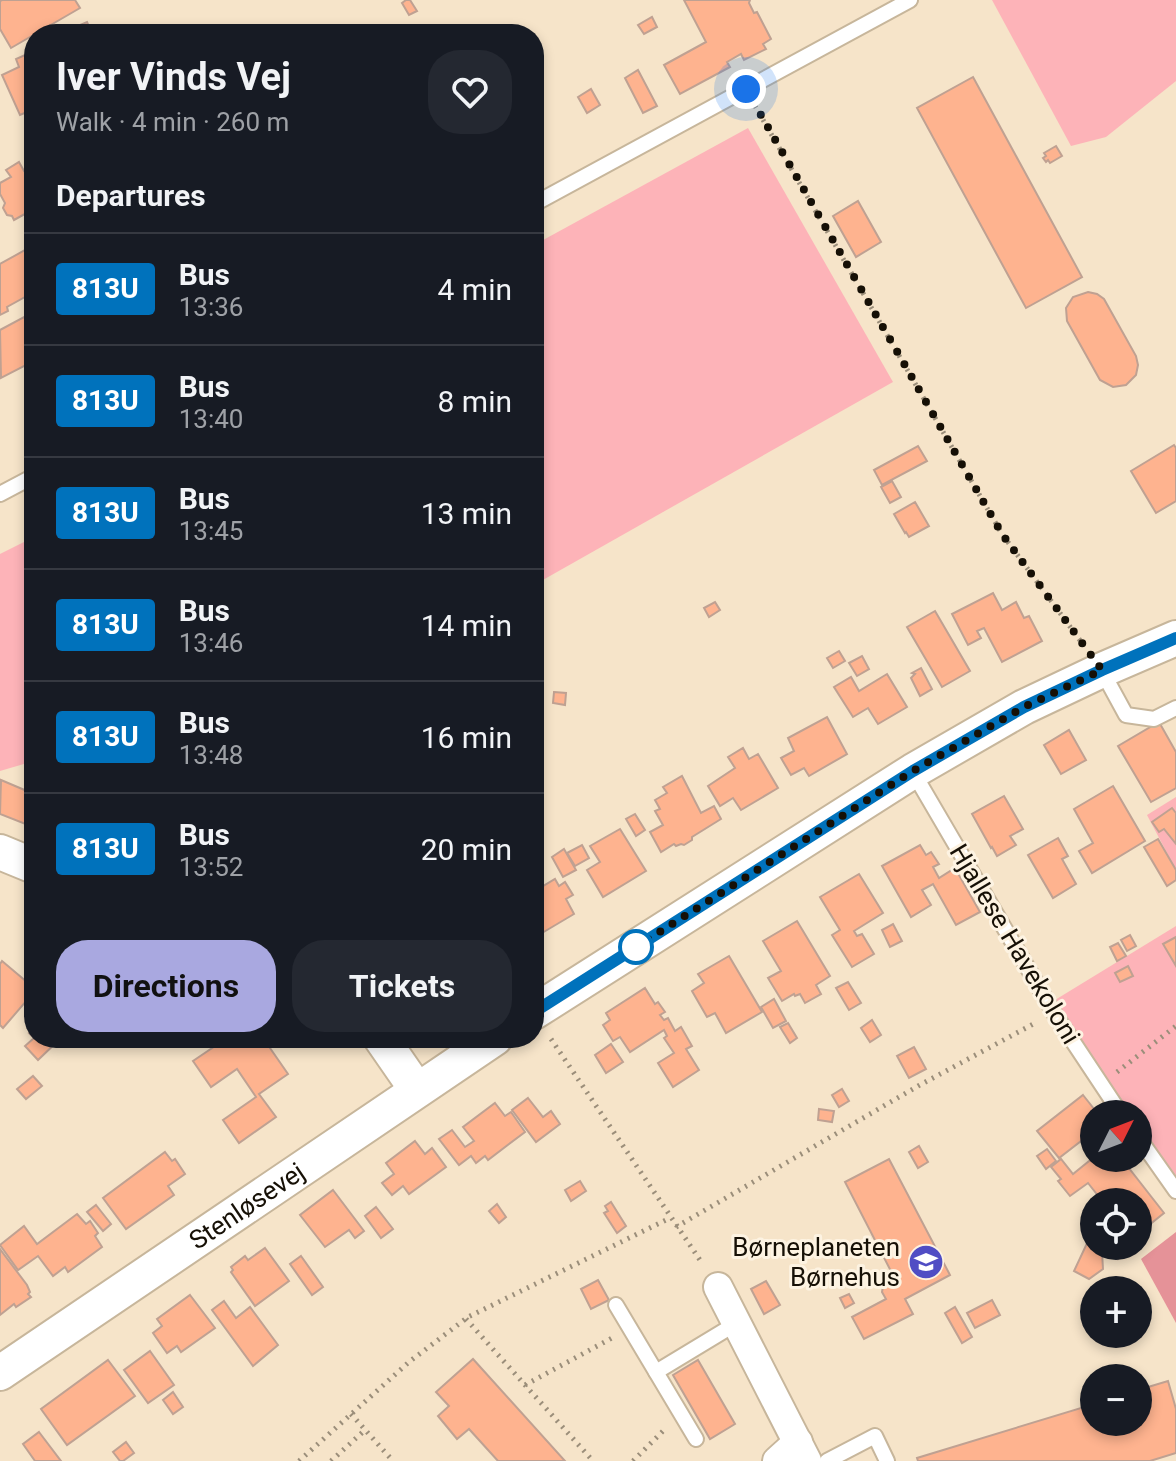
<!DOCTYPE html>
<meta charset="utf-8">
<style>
body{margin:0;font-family:Roboto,sans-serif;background:#242831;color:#f1f3f6;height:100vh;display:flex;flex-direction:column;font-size:30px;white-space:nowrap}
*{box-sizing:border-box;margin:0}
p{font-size:26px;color:#9ea1a6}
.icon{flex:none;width:44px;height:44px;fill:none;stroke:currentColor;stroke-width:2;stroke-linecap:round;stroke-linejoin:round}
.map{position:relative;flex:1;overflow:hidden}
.drawer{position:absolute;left:24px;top:24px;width:520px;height:1024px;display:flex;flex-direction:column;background:#171b24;border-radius:32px;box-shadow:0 4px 12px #0003}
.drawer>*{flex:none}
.badge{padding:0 16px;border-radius:6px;font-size:28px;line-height:52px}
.needle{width:52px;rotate:48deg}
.tools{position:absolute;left:1080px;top:1100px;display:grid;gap:16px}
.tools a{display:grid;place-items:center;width:72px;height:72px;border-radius:50%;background:#171b24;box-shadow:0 4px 12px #0003;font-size:40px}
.you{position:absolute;width:40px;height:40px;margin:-20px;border:6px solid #fff;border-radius:50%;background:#1a73e8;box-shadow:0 0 0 12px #1a73e833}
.map>.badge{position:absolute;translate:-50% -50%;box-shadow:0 0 0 4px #fff}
h2{padding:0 32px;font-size:30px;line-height:72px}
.round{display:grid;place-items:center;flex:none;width:84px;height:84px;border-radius:32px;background:#242831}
.summary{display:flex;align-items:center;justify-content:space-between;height:136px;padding:0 32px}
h1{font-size:38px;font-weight:700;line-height:60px}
.cta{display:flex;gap:16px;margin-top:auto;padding:16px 32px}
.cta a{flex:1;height:92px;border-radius:32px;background:#a9a8e0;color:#111;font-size:32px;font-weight:700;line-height:92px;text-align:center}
.cta a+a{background:#242831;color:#f1f3f6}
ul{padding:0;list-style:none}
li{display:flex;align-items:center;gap:24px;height:112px;padding:0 32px;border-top:2px solid #363941}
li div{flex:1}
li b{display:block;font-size:30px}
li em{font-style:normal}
li .badge{min-width:88px;font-weight:700;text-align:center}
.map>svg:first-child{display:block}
.green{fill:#fdb3b8}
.forest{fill:#e59298}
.building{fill:#feb38f;stroke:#bfa192;stroke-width:2}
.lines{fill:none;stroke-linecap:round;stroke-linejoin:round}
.service-casing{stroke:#c7b69b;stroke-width:18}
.minor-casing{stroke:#c7b69b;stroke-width:32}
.tertiary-casing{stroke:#c7b69b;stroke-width:38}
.path{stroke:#9b8e7a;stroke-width:5;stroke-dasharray:2 6;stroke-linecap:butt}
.service{stroke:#fff;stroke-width:14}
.minor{stroke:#fff;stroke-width:28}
.tertiary{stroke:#fff;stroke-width:34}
.line-casing{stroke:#fff;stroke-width:18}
.line{stroke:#0072bc;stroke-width:12}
.walk{stroke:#161006;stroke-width:8;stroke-dasharray:0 14.4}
.stop-dot{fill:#fff;stroke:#0072bc;stroke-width:4}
.labels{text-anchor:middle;stroke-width:6;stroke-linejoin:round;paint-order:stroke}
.street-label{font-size:26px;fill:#161006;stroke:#fdf3e2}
.poi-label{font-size:26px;fill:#161006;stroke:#fdf3e2;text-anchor:end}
</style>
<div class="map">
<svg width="1176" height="1461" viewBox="0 0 1176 1461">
<rect width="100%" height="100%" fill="#f6e4c9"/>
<g class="green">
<polygon points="992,0 1176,0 1176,81 1106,137 1071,146"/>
<polygon points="748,128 893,382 534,585 534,245"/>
<polygon points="34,537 34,761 0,771 0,554"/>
<polygon points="1176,797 1176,870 1147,815"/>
<polygon points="1176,926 1176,1181 1138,1128 1138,1114 1128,1114 1111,1089 1055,1000"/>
</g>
<polygon class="forest" points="1176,1232 1176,1323 1141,1259"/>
<g class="building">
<polygon points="2,0 75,0 80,8 11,48 0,29 0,1"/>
<polygon points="406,0 410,0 417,11 409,15 402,3"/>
<polygon points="684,0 750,0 749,3 754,13 757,12 771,39 763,44 766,49 744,60 741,54 727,62 730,67 680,94 664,65 706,42"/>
<polygon points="652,17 657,27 644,34 638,25"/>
<polygon points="87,22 92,34 59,34"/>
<polygon points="34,51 34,109 20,115 2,75 19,67 16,59"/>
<polygon points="638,70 657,106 643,113 625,78"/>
<polygon points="973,77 1082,277 1026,308 917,108"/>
<polygon points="591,89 600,105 587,113 578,97"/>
<polygon points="1056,146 1062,156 1050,163 1048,160 1046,162 1043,158 1046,156 1044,153"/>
<polygon points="19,162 24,171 31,167 34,172 34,209 14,220 12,216 7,215 3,208 5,203 0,194 0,183 11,177 6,170"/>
<polygon points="858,201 881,242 856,257 833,216"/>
<polygon points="34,245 34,292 7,307 8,311 0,315 0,264"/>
<polygon points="1088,292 1097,294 1104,299 1136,356 1138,365 1136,375 1126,385 1113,387 1100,380 1067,321 1066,308 1073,297"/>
<polygon points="24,317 34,335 34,361 1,378 0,330"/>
<polygon points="1174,445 1176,448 1176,501 1156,513 1131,471"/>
<polygon points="918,446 927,461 882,485 874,470"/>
<polygon points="892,481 901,497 890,503 881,487"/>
<polygon points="915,502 929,526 909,537 906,532 905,533 894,514"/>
<polygon points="993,593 1002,610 1016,602 1024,618 1029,616 1042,641 1002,662 984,628 977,631 981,638 968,645 952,614"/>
<polygon points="715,602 720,610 709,617 704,608"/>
<polygon points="935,611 970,671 942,687 907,627"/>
<polygon points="839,651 845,661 833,668 827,658"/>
<polygon points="862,656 869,669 857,676 849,663"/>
<polygon points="921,668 932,689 920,696 911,678 915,674 912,673"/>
<polygon points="887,674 907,707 878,724 868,708 853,717 834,687 851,677 859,691"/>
<polygon points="554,692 566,693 565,705 553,703"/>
<polygon points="827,717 847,754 809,776 804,768 791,775 781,758 794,751 788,738"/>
<polygon points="1159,722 1176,752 1176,788 1151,802 1118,746"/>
<polygon points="1069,730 1086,760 1061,774 1044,745"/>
<polygon points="743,748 749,759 758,754 778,788 741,810 733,798 720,806 708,786 735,768 728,757"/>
<polygon points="682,776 701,813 714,806 721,819 692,837 692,840 684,845 681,844 676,846 674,844 661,852 650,832 663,825 655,811 660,809 655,800 667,793 663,787"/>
<polygon points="1,780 34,794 34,819 31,818 28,825 0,814"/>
<polygon points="1113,786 1145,841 1092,873 1079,851 1093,843 1074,809"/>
<polygon points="1004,796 1023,829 1010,836 1016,845 997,856 992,847 991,848 972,814"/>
<polygon points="1172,808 1176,813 1176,844 1164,829 1159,832 1152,822"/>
<polygon points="635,814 645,830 636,836 626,819"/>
<polygon points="620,829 646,871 603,897 587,870 600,862 590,846"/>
<polygon points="1058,838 1068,856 1062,859 1076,884 1053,898 1028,855"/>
<polygon points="1158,839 1176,870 1176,880 1167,886 1144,847"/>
<polygon points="582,845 589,858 575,866 567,853"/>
<polygon points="920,845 926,855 931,852 939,864 933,867 939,878 955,868 980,912 956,925 933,884 922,890 931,905 911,917 882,866"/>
<polygon points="564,849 576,870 563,877 552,857"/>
<polygon points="859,874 883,913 854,931 857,936 862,934 874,954 852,967 832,935 840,930 820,897"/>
<polygon points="555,879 559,886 565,882 573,895 566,899 574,914 542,933 534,920 534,882 538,889"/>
<polygon points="797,921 830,976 816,985 821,994 805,1003 800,994 795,996 794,994 782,1001 768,978 781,971 763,941"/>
<polygon points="893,924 902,941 890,947 882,930"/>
<polygon points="1130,935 1136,946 1127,951 1121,940"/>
<polygon points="1176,937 1176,966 1163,944"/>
<polygon points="1118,943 1126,956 1117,961 1110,947"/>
<polygon points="729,956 762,1012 726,1033 715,1013 707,1017 692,991 704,983 698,974"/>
<polygon points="2,961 34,988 34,992 3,1028 0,1025 0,964"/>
<polygon points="1128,966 1133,976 1120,982 1115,973"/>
<polygon points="848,982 861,1003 849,1010 836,988"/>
<polygon points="645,988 655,1004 658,1002 665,1012 660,1015 664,1020 668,1018 675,1031 681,1027 692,1046 686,1049 699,1070 673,1087 658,1063 674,1053 664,1038 667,1036 664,1030 630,1052 620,1037 613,1041 603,1025 610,1020 606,1013"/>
<polygon points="774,999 786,1021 773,1028 761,1007"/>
<polygon points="872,1020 881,1035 870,1042 861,1028"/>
<polygon points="788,1023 797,1038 790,1043 780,1027"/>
<polygon points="34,1029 34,1038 61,1038 38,1060 25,1046 34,1038 29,1033"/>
<polygon points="227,1038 263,1038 288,1074 259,1094 276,1117 239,1143 223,1120 256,1097 237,1069 211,1087 193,1061"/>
<polygon points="611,1044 623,1062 606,1073 595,1055"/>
<polygon points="914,1047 926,1069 909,1078 897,1056"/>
<polygon points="33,1076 42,1086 26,1099 17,1089"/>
<polygon points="842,1089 849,1101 839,1107 832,1095"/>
<polygon points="1083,1095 1098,1114 1094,1114 1094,1131 1059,1158 1037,1131"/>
<polygon points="528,1098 543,1117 551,1111 560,1124 536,1142 512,1110"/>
<polygon points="495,1103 505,1116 511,1112 525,1132 488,1160 485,1156 476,1163 471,1156 459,1165 439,1139 452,1130 465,1147 474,1141 463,1127"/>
<polygon points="819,1109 834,1111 832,1122 818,1120"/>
<polygon points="415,1141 425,1154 432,1148 446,1167 409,1194 403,1186 392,1195 382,1183 394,1174 386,1163"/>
<polygon points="919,1146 928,1162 918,1168 909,1152"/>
<polygon points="1047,1149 1056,1161 1046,1169 1037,1156"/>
<polygon points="165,1152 172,1161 175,1159 185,1174 168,1186 174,1195 126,1229 103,1198"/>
<polygon points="1094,1157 1121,1158 1164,1213 1138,1234 1138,1202 1103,1202 1088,1183 1070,1196 1058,1181 1061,1179 1051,1167 1061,1159 1073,1174"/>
<polygon points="889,1159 950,1275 905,1299 913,1314 864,1339 852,1317 886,1299 882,1292 883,1286 895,1279 845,1182"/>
<polygon points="580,1181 586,1191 571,1201 565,1190"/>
<polygon points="333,1190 364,1231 355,1238 349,1230 325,1247 300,1215"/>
<polygon points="611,1202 626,1226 617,1233 604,1213 608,1211 605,1206"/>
<polygon points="497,1204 506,1217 499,1223 489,1211"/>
<polygon points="96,1205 111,1224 103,1231 87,1212"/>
<polygon points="376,1207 393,1229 381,1238 365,1216"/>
<polygon points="77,1214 86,1224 90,1221 98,1233 95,1236 102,1247 68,1272 65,1267 53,1276 38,1256 18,1270 0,1245 24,1226 37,1244"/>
<polygon points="1089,1239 1094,1246 1102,1252 1103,1269 1089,1279 1074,1271"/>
<polygon points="1109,1246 1122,1246 1127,1252 1118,1259"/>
<polygon points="265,1248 289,1281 255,1306 231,1272 233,1270 231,1267 245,1256 248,1260"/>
<polygon points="0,1249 27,1285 30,1292 28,1294 31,1297 16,1307 14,1304 0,1315"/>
<polygon points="301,1256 323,1287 312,1295 290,1264"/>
<polygon points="598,1280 609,1300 591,1309 581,1289"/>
<polygon points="766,1281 780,1305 764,1314 751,1289"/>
<polygon points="849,1294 854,1303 845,1308 840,1298"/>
<polygon points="190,1295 215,1328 181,1352 177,1346 167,1353 153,1333 162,1326 157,1319"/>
<polygon points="992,1300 1000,1315 975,1328 967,1313"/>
<polygon points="224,1301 236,1318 250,1307 278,1345 253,1366 212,1310"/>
<polygon points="955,1307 972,1337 962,1343 945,1313"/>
<polygon points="150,1351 174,1385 148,1403 124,1370"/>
<polygon points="473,1359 565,1461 498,1461 469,1429 457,1439 438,1416 449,1406 436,1392"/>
<polygon points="108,1360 135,1396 67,1445 41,1409"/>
<polygon points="698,1360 735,1424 710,1439 673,1375"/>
<polygon points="1168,1381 1176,1409 1176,1453 1150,1461 918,1461 917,1458 1094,1404 1094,1422 1138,1422 1138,1390"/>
<polygon points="173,1392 183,1407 173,1414 163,1400"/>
<polygon points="39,1432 61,1461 35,1461 23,1444"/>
<polygon points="126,1442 134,1453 123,1461 120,1461 113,1452"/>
</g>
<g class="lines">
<defs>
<g id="service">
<polyline points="534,204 910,0"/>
<polyline points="0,494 34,476"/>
<polyline points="1102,671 1126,715 1154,719 1176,708"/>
<polyline points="913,772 1054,1013 1121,1114"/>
<polyline points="1138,1137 1176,1191"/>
<polyline points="616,1305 696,1439"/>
<polyline points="656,1372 737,1323"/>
<polyline points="827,1461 875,1436 887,1461"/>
</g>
<g id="minor">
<polyline points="718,1287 807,1461"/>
<polyline points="777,1461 798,1442"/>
</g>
<g id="tertiary">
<polyline points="0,852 34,866"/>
<polyline points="534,1012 913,771 1024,707 1102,670 1176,638"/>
<polyline points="381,1038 417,1090"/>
<path id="s1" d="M 0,1373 L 495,1038"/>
</g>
</defs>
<use href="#service" class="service-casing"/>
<use href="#minor" class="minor-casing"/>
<use href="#tertiary" class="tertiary-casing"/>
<g class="path">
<polyline points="755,106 1002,534 1082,643"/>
<polyline points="551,1039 702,1263"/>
<polyline points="1117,1072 1176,1026"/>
<polyline points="676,1227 918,1086 1037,1022"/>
<polyline points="466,1319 593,1461"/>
<polyline points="525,1385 612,1338"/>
<polyline points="351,1414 393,1461"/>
<polyline points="299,1461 409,1362 468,1317 670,1218"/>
<polyline points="331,1461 365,1430"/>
<polyline points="633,1461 666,1428"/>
</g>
<use href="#service" class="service"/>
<use href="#minor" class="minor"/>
<use href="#tertiary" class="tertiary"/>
</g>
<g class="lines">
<defs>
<polyline id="line" points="534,1012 913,771 1024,707 1102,670 1176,638"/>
</defs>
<use href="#line" class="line-casing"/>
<use href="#line" class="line"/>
<polyline class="walk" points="636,947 913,771 1024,707 1102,670 1002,534 746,89"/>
</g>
<defs>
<symbol id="school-disc" viewBox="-11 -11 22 22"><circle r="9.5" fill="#504dc4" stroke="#fdf3e2"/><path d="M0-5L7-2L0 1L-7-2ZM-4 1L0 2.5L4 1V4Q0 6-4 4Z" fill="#fff"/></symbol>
</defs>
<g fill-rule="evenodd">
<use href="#school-disc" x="906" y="1242" width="40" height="40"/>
</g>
<circle class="stop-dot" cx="636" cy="947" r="16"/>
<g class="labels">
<g class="street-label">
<text transform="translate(1015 944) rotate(59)" y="9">Hjallese Havekoloni</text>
<text dy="9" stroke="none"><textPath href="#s1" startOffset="298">Stenløsevej</textPath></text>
</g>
<g class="poi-label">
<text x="900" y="1256">Børneplaneten<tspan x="900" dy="30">Børnehus</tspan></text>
</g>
</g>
</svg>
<div class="tools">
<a><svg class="needle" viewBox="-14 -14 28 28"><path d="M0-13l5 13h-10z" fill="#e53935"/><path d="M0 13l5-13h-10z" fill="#9ea1a6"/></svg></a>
<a><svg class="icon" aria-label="locate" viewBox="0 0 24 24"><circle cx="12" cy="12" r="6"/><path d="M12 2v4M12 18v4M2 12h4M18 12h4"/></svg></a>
<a>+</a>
<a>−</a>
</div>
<div class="you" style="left:746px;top:89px"></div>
<section class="drawer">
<div class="summary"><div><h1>Iver Vinds Vej</h1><p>Walk · 4 min · 260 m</p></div><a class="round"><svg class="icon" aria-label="heart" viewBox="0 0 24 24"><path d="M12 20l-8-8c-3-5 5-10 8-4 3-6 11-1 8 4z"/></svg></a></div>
<h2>Departures</h2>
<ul>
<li><span class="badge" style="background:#0072bc;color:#fff">813U</span><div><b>Bus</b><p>13:36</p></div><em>4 min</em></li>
<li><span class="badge" style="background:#0072bc;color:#fff">813U</span><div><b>Bus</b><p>13:40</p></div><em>8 min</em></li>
<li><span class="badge" style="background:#0072bc;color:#fff">813U</span><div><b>Bus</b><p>13:45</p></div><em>13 min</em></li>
<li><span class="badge" style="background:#0072bc;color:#fff">813U</span><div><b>Bus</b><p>13:46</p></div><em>14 min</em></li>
<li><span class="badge" style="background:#0072bc;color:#fff">813U</span><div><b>Bus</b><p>13:48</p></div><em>16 min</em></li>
<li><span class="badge" style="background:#0072bc;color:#fff">813U</span><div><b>Bus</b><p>13:52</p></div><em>20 min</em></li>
</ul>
<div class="cta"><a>Directions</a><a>Tickets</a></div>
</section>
</div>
